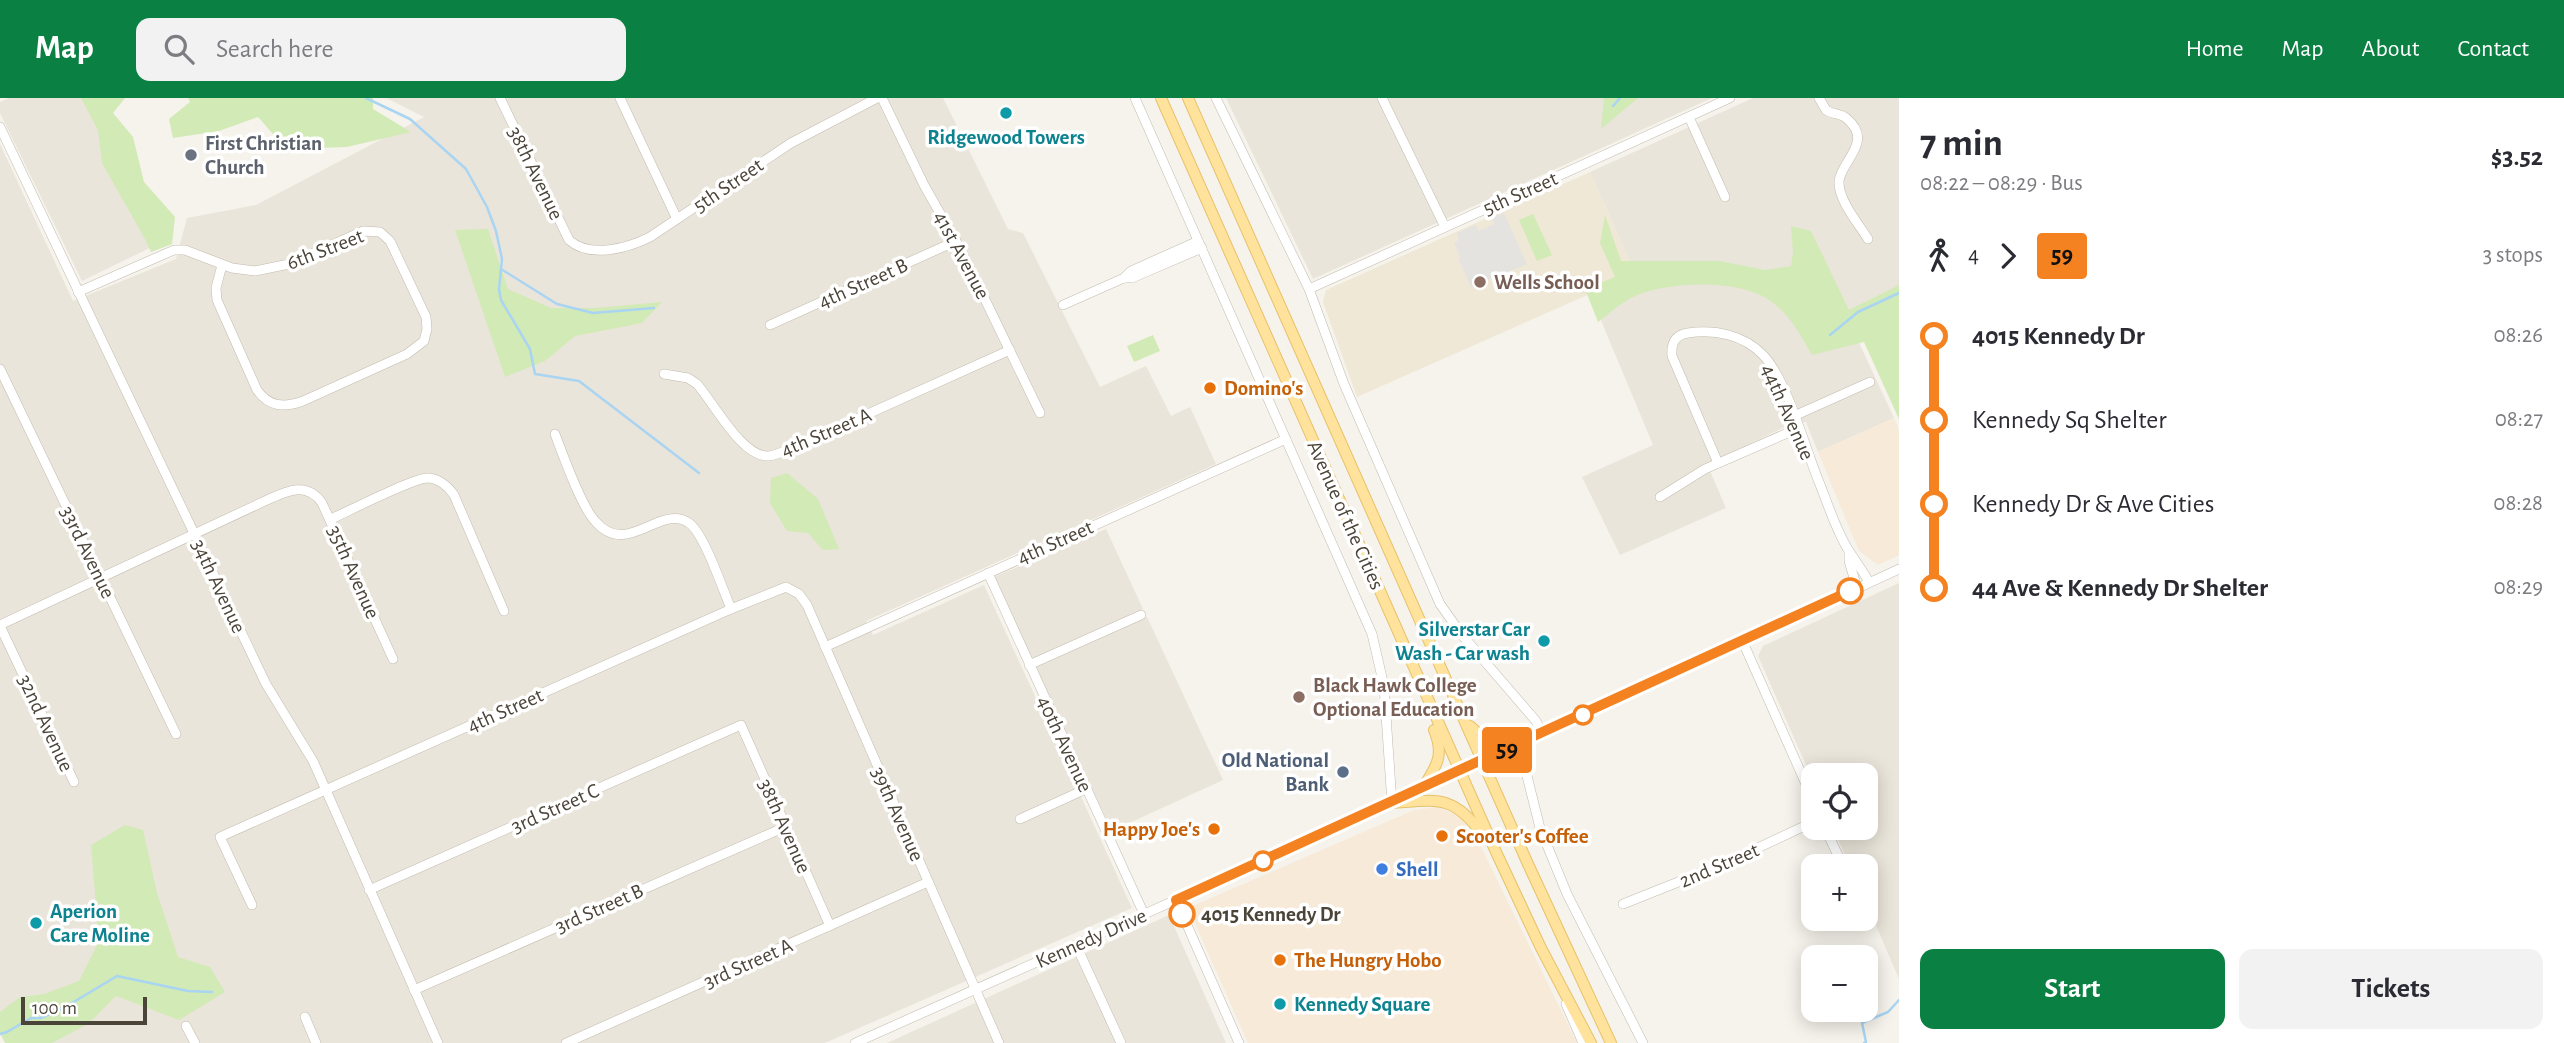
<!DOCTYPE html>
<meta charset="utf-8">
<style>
body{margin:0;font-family:"Alegreya Sans",sans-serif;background:#f2f2f3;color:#2b2b33;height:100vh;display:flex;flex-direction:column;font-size:26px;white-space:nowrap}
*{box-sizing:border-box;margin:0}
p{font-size:23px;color:#7c7c81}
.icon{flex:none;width:38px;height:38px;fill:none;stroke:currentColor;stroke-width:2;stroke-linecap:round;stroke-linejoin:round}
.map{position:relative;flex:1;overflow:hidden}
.details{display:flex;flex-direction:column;background:#fff;width:665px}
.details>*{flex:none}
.badge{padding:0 14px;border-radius:5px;font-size:24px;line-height:46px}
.controls{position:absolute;left:1801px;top:665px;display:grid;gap:14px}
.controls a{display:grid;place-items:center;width:77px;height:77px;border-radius:14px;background:#fff;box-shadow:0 4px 18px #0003;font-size:35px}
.scale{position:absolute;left:21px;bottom:18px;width:126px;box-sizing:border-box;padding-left:7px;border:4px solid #4b4439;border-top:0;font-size:19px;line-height:24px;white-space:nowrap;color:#4b4439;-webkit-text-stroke:5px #fff;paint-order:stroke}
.map>.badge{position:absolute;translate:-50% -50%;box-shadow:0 0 0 4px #fff}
.legs{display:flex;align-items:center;gap:10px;height:77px;padding:0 21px;font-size:23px}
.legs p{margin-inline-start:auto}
.summary{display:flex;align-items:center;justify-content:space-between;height:119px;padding:0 21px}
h1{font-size:38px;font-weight:700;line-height:52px}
.cta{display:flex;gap:14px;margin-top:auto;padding:14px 21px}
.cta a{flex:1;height:80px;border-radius:14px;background:#0b8043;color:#fff;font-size:28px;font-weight:700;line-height:80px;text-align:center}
.cta a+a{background:#f2f2f3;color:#2b2b33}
ul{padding:0 21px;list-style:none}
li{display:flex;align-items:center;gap:24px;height:84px;font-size:26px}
li i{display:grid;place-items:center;width:10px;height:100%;margin:0 9px;background:currentColor}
li i::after{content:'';width:18px;height:18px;margin:-9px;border:5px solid;border-radius:50%;background:#fff}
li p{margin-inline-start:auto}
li:first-child i{background:linear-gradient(#0000 50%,currentColor 0)}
li:last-child i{background:linear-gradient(currentColor 50%,#0000 0)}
header{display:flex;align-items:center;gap:42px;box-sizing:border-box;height:98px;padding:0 35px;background:#0b8043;color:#fff}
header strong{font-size:33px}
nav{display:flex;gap:38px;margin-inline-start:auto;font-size:24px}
.search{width:490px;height:63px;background:#f2f2f3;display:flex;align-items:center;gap:18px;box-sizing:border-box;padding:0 24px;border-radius:14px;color:#7c7c81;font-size:26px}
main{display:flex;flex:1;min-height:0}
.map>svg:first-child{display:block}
.residential{fill:#eae5da}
.commercial{fill:#f7ead8}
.education{fill:#efe8d6}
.green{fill:#d2eab5}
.parking{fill:#e5e3e0}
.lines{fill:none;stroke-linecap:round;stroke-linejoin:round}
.stream{stroke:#a9d4f2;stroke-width:2.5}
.minor-casing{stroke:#c2bbae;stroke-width:10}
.major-casing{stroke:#e6c16a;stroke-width:12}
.minor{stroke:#fff;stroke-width:9}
.major{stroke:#ffe39c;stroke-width:10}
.line-1-casing{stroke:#fff;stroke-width:16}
.line-1{stroke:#f58220;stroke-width:10}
.culture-dot{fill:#0f9aa8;stroke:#fff;stroke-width:2.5}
.worship-dot{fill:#6b7280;stroke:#fff;stroke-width:2.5}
.education-dot{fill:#8d6e63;stroke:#fff;stroke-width:2.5}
.food-dot{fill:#e8710a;stroke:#fff;stroke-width:2.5}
.stop-1-dot{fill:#fff;stroke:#f58220;stroke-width:3.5}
.service-dot{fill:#5c6f8a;stroke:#fff;stroke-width:2.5}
.shop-dot{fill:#3f7fe0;stroke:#fff;stroke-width:2.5}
.labels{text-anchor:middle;stroke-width:7;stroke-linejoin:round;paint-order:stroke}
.culture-label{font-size:21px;font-weight:bold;fill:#0d838f;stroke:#fff;text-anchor:start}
.worship-label{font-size:21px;font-weight:bold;fill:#5b616d;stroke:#fff;text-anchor:start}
.street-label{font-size:21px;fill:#4b4439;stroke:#fff}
.education-label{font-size:21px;font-weight:bold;fill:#785e54;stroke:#fff;text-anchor:start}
.food-label{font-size:21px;font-weight:bold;fill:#c56008;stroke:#fff;text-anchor:start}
.service-label{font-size:21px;font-weight:bold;fill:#4e5e75;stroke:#fff;text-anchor:end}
.shop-label{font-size:21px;font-weight:bold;fill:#366cbe;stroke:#fff;text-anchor:start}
.stop-label{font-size:21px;font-weight:bold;fill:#4b4439;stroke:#fff;text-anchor:start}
</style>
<header>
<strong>Map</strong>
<div class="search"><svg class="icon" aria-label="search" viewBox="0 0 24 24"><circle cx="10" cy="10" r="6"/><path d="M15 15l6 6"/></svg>Search here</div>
<nav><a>Home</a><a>Map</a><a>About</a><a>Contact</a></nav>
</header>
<main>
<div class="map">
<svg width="1899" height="945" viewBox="0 0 1899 945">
<rect width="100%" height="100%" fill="#f6f3ec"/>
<g class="residential">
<polygon points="9,0 105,0 156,147 82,183 0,15 0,4"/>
<polygon points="386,0 943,0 1008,131 1023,135 1100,289 1146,268 1171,318 1190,309 1216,366 866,523 873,537 984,487 1132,810 825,945 9,945 0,929 0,46 73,203 176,161 187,120 256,107 424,19"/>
<polygon points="1226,0 1712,0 1313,181"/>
<polygon points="1753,0 1899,0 1899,215 1855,236 1894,320 1818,354 1806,324 1787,328 1707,366 1726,410 1620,457 1582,379 1653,347 1590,196 1635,176 1590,74"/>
<polygon points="1106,431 1143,511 1032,562 994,479"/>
<polygon points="1899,485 1899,881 1866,804 1866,768 1850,768 1833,730 1866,730 1866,677 1813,677 1813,683 1758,558 1763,548"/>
<polygon points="1147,519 1223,682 1112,733 1035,569"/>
<polygon points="1169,817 1226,945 887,945"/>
</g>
<g class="commercial">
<polygon points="1894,320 1899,333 1899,457 1878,467 1859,453 1818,354"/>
<polygon points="1438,709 1460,718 1481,749 1577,945 1248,945 1188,810 1414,712"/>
</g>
<polygon class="education" points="1590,74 1635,176 1357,299 1323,204 1326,192"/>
<g class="green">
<polygon points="81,0 125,0 113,15 133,39 144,84 175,119 172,146 151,154 145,141 102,65 98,32"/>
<polygon points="188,0 373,0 373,11 411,34 347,49 286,51 258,19 219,33 173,40 169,21 190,4"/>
<polygon points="1604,0 1638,0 1601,31"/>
<polygon points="1533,116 1552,157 1537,163 1519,122"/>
<path d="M 1605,117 L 1621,163 L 1720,163 L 1765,172 L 1791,168 L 1793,155 L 1791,128 L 1811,133 L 1849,212 L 1899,187 L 1899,321 L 1864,244 L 1812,257 C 1800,236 1790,216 1769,202 C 1738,180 1662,183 1629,201 C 1618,207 1608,217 1598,224 L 1585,191 L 1615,179 L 1600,145 Z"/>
<polygon points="488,131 508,191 551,210 596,210 662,204 642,225 575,238 545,263 505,279 455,132"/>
<polygon points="1153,237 1160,253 1134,264 1127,248"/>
<polygon points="787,375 818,401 839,451 823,452 808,435 787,433 770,405 771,380"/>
<polygon points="125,727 143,732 157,795 178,859 210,869 225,894 179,922 116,898 88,926 52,945 5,945 0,935 0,914 20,899 44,896 79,883 99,843 91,747"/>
</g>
<polygon class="parking" points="1504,115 1527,166 1471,189 1458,160 1460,159 1454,145 1459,142 1457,135 1475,127 1479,133 1494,126 1492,119"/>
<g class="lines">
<g class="stream">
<polyline points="366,0 410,21 466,71 487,109 496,133 502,161 499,191 501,202 530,251 535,276 579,283 699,375"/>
<polyline points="1613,8 1620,0"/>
<polyline points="501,171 557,206 593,215 654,210"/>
<polyline points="1830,237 1858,214 1899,195"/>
<polyline points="0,936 7,934 31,920 41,920 67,908 117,878 188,893 212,894"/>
<polyline points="1864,945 1866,944 1862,925 1888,914 1899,902"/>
</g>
<defs>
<g id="minor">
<path d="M 500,0 L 569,142 C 590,161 628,150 650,139 L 791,45 L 877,0"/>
<polyline points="620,0 677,121"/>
<polyline points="882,0 924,87 963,156 1040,315"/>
<polyline points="1135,0 1372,536 1384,588 1392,705"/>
<polyline points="1216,0 1309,191 1344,286 1440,506 1462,537 1536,623 1542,635"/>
<polyline points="1382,0 1445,129"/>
<path d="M 1819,0 L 1826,12 C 1833,17 1840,15 1846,20 C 1875,43 1841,63 1839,83 C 1838,102 1858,125 1868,141"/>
<polyline points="1689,19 1725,99"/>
<polyline points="0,29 266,586 313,663 438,945"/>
<polyline points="1198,143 1131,173 1124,180 1132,180 1202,150"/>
<polyline points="1309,191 1730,0"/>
<path d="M 78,194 L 174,152 L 185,152 L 232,170 L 255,173 L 289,166 L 363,133 L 380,134 L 390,143 L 426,219 L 427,231 L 424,243 L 407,256 L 303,303 C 284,310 269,309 257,292 L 217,202 L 216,190 L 222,167"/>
<polyline points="1063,207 1124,180"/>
<polyline points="770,227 956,143"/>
<polyline points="0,271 176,636"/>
<path d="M 664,276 L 688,280 L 697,286 C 714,305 742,360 769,358 C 776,357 783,354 790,351 L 1010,252"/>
<polyline points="1794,318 1870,284"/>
<path d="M 555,336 C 563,357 581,408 595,423 C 627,461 660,405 689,425 C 704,435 723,492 731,511"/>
<path d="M 1718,365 L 1672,258 C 1671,245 1675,237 1688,235 C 1715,231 1744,237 1763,257 C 1787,282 1805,350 1819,384 C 1828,406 1836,433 1849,453 C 1856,464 1863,473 1869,484"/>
<polyline points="1660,399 1705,371 1799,330"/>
<path d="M 331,421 C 349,413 411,381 427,380 C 438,380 448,388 454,397 L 504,513"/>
<polyline points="1849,453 1849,463 1857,490"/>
<polyline points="988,475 1144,816"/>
<path d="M 0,527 L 267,402 C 287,393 307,383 322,405 L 393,561"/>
<polyline points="0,528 74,684"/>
<polyline points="1742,542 1813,702"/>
<polyline points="825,549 1286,341"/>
<polyline points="1029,567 1141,517"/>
<polyline points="1514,649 1523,662 1540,730 1567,796 1643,945"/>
<polyline points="1020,721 1086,691"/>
<polyline points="1825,730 1843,768"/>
<polyline points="369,792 741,627 830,828"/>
<polyline points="1176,802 1239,945"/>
<polyline points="1623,806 1726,765 1813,724"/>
<polyline points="252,807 220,739 731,511 786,489 799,496 807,507 999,945"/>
<polyline points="1076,847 1121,945"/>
<polyline points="414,892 785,729"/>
<polyline points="1566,906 1583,945"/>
<polyline points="305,919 316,945"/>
<polyline points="186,928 195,945"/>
<polyline points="566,945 928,784"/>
<polyline points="855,945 1380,711 1899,471"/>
</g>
<g id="major">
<polyline points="1161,0 1496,754 1541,850 1591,945"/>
<polyline points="1188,0 1528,766 1611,945"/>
<polyline points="1470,628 1482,639 1514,649"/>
<path d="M 1422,691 C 1436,669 1445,658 1434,632"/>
<path d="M 1392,705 C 1438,702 1453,696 1483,737"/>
</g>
</defs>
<use href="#minor" class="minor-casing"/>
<use href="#major" class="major-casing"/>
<use href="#minor" class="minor"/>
<use href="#major" class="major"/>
</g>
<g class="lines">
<defs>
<polyline id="line-1" points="1182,816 1176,802 1850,493"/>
</defs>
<use href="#line-1" class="line-1-casing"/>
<use href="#line-1" class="line-1"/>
</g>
<g class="culture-dot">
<circle cx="1006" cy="15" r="7"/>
<circle cx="1544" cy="543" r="7"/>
<circle cx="36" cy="825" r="7"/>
<circle cx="1280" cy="906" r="7"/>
</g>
<circle class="worship-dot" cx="191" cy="57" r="7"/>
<g class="education-dot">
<circle cx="1480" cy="184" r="7"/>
<circle cx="1299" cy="599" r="7"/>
</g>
<g class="food-dot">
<circle cx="1210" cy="290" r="7"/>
<circle cx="1214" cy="731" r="7"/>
<circle cx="1442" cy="738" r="7"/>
<circle cx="1280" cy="862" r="7"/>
</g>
<g class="stop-1-dot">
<circle cx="1850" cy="493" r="12"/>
<circle cx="1583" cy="617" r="9"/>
<circle cx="1263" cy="763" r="9"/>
<circle cx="1182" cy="816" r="12"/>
</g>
<circle class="service-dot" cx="1343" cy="674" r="7"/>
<circle class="shop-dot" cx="1382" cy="771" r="7"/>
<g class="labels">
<g class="culture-label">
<text x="1006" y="46" text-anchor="middle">Ridgewood Towers</text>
<text x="1530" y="538" text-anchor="end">Silverstar Car<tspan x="1530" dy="24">Wash - Car wash</tspan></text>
<text x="50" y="820">Aperion<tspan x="50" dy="24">Care Moline</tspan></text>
<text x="1294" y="913">Kennedy Square</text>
</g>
<g class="worship-label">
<text x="205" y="52">First Christian<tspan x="205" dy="24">Church</tspan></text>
</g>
<g class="street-label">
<text transform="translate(536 75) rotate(64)" y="7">38th Avenue</text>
<text transform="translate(728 87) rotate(-34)" y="7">5th Street</text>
<text transform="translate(1520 95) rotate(-24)" y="7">5th Street</text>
<text transform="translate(325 151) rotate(-21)" y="7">6th Street</text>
<text transform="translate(962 157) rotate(62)" y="7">41st Avenue</text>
<text transform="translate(863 185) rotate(-24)" y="7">4th Street B</text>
<text transform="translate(1788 314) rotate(66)" y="7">44th Avenue</text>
<text transform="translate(826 334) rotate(-23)" y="7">4th Street A</text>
<text transform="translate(1346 417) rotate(66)" y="7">Avenue of the Cities</text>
<text transform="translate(1055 444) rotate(-24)" y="7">4th Street</text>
<text transform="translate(88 454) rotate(64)" y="7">33rd Avenue</text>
<text transform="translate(354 474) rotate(66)" y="7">35th Avenue</text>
<text transform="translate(219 488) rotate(65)" y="7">34th Avenue</text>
<text transform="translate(505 612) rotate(-24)" y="7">4th Street</text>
<text transform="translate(46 625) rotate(65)" y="7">32nd Avenue</text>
<text transform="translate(1065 646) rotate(65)" y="7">40th Avenue</text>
<text transform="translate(555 710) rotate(-24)" y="7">3rd Street C</text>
<text transform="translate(898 716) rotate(66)" y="7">39th Avenue</text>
<text transform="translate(785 728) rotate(66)" y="7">38th Avenue</text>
<text transform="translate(1719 767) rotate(-23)" y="7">2nd Street</text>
<text transform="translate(599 810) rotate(-24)" y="7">3rd Street B</text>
<text transform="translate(1091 840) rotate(-24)" y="7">Kennedy Drive</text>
<text transform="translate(748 865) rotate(-24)" y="7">3rd Street A</text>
</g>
<g class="education-label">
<text x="1494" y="191">Wells School</text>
<text x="1313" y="594">Black Hawk College<tspan x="1313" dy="24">Optional Education</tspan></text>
</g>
<g class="food-label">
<text x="1224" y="297">Domino's</text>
<text x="1200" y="738" text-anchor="end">Happy Joe's</text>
<text x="1456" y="745">Scooter's Coffee</text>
<text x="1294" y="869">The Hungry Hobo</text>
</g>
<g class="service-label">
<text x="1329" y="669">Old National<tspan x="1329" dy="24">Bank</tspan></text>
</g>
<g class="shop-label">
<text x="1396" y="778">Shell</text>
</g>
<g class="stop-label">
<text x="1201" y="823">4015 Kennedy Dr</text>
</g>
</g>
</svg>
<div class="controls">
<a><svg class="icon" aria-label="locate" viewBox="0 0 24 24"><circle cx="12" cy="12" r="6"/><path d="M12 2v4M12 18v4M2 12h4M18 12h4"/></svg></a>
<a>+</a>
<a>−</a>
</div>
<div class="scale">100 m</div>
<b class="badge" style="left:1507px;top:652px;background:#f58220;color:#111">59</b>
</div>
<section class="details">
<div class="summary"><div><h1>7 min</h1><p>08:22 – 08:29 · Bus</p></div><b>$3.52</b></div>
<div class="legs"><svg class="icon" aria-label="walk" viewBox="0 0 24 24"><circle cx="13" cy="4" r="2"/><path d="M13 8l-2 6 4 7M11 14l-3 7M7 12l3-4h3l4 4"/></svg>4<svg class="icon" aria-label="forward" viewBox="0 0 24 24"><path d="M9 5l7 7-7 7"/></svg><b class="badge" style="background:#f58220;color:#111">59</b><p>3 stops</p></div>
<ul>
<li><i style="color:#f58220"></i><b>4015 Kennedy Dr</b><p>08:26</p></li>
<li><i style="color:#f58220"></i><span>Kennedy Sq Shelter</span><p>08:27</p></li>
<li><i style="color:#f58220"></i><span>Kennedy Dr &amp; Ave Cities</span><p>08:28</p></li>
<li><i style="color:#f58220"></i><b>44 Ave &amp; Kennedy Dr Shelter</b><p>08:29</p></li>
</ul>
<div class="cta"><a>Start</a><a>Tickets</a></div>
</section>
</main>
